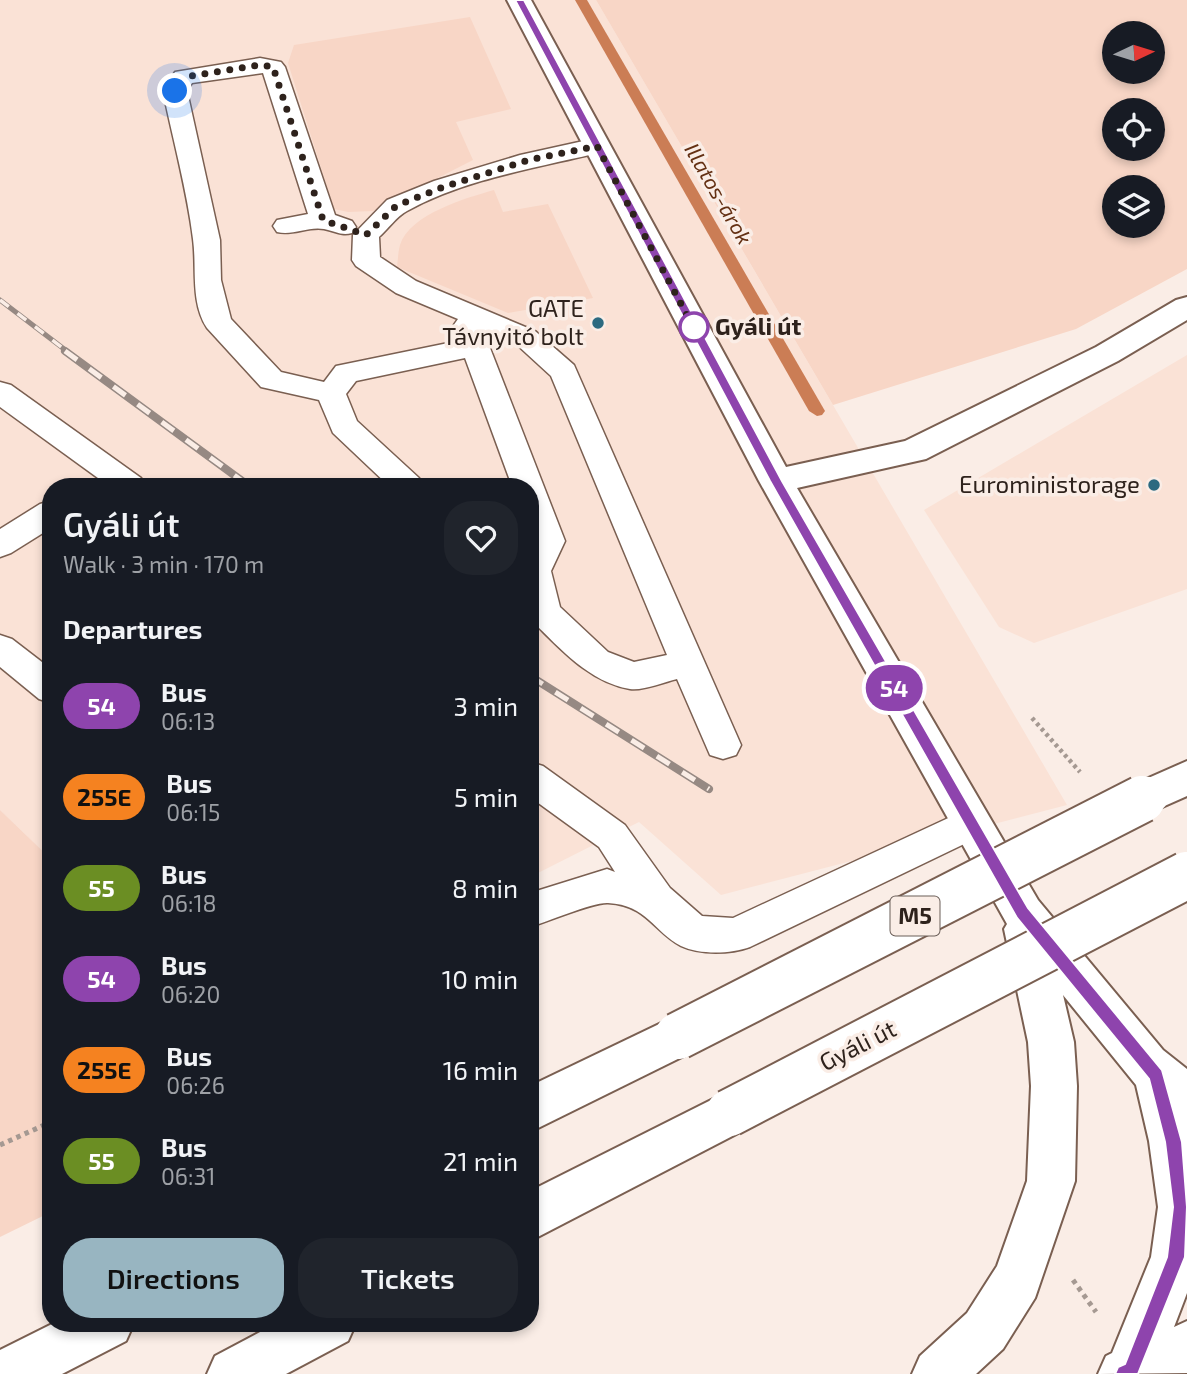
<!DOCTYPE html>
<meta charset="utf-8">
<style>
body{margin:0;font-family:"Exo 2",sans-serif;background:#20242c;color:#f1f3f6;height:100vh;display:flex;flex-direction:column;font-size:26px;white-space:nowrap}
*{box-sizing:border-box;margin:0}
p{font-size:23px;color:#9ea1a6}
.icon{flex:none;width:38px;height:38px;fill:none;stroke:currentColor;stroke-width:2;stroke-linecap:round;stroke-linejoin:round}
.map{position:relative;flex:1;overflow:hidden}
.side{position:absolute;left:42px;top:478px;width:497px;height:854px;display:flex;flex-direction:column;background:#171b24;border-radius:28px;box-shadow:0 4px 10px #0003}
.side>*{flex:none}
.badge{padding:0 14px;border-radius:23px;font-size:24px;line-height:46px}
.needle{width:46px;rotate:86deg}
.buttons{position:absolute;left:1102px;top:21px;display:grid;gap:14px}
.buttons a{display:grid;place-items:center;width:63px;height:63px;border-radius:50%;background:#171b24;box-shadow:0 4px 10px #0003;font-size:35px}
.you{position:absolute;width:35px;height:35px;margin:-18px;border:5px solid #fff;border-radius:50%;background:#1a73e8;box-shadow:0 0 0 10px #1a73e833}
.map>.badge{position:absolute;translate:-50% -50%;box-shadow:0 0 0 4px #fff}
h2{padding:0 21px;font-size:26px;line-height:63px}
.round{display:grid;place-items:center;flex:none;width:74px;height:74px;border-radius:28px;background:#20242c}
.head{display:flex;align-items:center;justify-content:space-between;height:119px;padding:0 21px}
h1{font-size:33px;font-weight:600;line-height:52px}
.action{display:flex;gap:14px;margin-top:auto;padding:14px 21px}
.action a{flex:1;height:80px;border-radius:28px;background:#98b5c1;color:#111;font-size:28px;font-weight:600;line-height:80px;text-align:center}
.action a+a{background:#20242c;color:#f1f3f6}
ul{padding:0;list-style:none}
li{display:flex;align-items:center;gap:21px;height:91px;padding:0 21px}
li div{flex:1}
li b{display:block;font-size:26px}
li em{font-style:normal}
li .badge{min-width:77px;font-weight:700;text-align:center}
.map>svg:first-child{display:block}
.built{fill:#fae2d6}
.green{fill:#f8d6c6;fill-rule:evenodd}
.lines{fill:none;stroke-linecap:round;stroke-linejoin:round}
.stream{fill:#cb7d55;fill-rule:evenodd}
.service-casing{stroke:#7a5f51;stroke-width:3}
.tertiary-casing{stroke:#7a5f51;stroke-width:4}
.primary-casing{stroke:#7a5f51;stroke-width:4}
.path-far1{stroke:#a59992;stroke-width:4.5;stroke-dasharray:3.5 3.5;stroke-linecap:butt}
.path{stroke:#a59992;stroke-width:5;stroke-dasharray:4.5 4.5;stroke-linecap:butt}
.service{fill:#fff;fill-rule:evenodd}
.tertiary{fill:#fff;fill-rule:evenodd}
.primary{fill:#fff;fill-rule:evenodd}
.rail-far1-casing{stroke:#968983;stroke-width:5}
.rail-casing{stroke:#968983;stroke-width:8}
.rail-far1{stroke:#faede6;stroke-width:3.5;stroke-dasharray:11;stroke-linecap:butt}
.rail{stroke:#faede6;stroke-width:5;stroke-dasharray:15;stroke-linecap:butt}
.primary-bridge-far1-casing{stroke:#7a5f51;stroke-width:39;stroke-linecap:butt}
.primary-bridge-casing{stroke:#7a5f51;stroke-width:50;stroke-linecap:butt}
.primary-bridge-far1{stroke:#fff;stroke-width:36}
.primary-bridge{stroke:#fff;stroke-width:46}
.line{fill:#8e44ad;stroke:#fff;stroke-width:2}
.walk{stroke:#2e221c;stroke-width:7;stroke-dasharray:0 12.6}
.poi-dot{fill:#2c6a80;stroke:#faede6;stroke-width:2.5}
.stop-dot{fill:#fff;stroke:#8e44ad;stroke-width:3.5}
.labels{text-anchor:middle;stroke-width:7;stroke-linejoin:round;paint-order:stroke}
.far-water-label{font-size:21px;font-style:italic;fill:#643013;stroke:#faede6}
.shield{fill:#faede6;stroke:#6b5f59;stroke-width:2}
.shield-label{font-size:23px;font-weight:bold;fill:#2e221c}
.poi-label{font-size:24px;fill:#2e221c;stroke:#faede6;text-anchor:end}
.stop-label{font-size:24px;font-weight:bold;fill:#2e221c;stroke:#faede6;text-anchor:start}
.street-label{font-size:24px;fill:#2e221c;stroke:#faede6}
</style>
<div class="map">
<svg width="1187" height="1374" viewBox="0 0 1187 1374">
<rect width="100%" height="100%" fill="#faede6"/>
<g class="built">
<polygon points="0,0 596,0 1067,805 721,895 639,822 530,877 530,486 51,486 51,859 0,810"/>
<polygon points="1187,355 1187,589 1034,643 999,627 924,510"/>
</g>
<g class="green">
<path d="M 596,0 L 1187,0 L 1187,269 L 1076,329 L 833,405 ZM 1153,33 L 1153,72 L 1115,72 L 1115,33 ZM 1153,110 L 1153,149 L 1115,149 L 1115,110 ZM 1115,187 L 1153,187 L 1153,226 L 1115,226 Z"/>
<polygon points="470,17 511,109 456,122 473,160 373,211 348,212 334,209 288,63 294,45"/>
<path d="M 494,190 L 503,212 L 548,204 L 593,298 L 508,313 L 397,267 C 398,260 398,252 400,245 C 410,214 466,198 494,190 Z"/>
<polygon points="0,810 51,859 51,1212 0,1237"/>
</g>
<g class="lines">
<polygon class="stream" points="575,0 587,0 825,411 822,415 817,416 809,411"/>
<defs>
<g id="service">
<path d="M 260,58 L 281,62 L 285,67 L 335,215 L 352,221 L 356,227 L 352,233 C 341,236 335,231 324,229 C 308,226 293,236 277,232 L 273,226 L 277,220 L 308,214 L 263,73 L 192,83 L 187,91 L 220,240 L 221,280 L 231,319 L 281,372 L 324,382 L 336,366 L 458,341 L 453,326 L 458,319 L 396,293 L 356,266 L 352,260 L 353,235 L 387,200 L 434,181 L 520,155 L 597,138 L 606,141 L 610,146 L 606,151 C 542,167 466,178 407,211 C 397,216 388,229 379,237 L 380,257 L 416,281 L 535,331 L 574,365 L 741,745 L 736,755 L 723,759 L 710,755 L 677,679 C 664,682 643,691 630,689 C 589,682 561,649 533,622 L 530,617 L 530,546 L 533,541 L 530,534 L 530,486 L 512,486 L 465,358 L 356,381 L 346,394 L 357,421 L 419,478 L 424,486 L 389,486 L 333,433 L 319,400 L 261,387 L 207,328 C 190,302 197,268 193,239 C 187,190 173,140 163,91 L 175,72 ZM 483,330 L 515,343 L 551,376 L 667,655 L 634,662 L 608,652 L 560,607 L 551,571 L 565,541 Z"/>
<polygon points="0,382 11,385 141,478 145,486 109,486 0,407"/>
<polygon points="51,501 51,528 11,553 0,557 0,529 40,504"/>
<polygon points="0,635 12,639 51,669 51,703 39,699 0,667"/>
<path d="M 530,762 L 543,766 L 625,825 L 670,888 L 702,916 L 733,918 L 972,807 L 985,812 L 991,823 L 985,834 L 750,947 C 731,954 700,955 681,946 C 654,932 647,905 608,903 C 593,902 547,922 530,927 L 530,893 L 607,869 L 615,872 L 599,847 L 530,797 Z"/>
</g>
<polygon id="tertiary" points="507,0 531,0 786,467 905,441 1096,347 1176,300 1187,297 1187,320 1118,361 926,459 797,488 1038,900 1163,1050 1187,1069 1187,1293 1174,1327 1187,1321 1187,1373 1098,1374 1106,1356 1112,1353 1151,1257 1158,1207 1149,1141 1136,1085 1063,995 1074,1042 1077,1086 1075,1181 1035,1298 1003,1349 976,1374 912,1374 920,1356 967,1313 997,1266 1027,1181 1031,1086 1028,1042 1004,929 1007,924 759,481"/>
<g id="primary">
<polygon points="1187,761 1187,796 1151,812 1137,807 1131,795 1137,783"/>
<polygon points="678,1015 694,1021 701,1036 694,1051 530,1132 530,1086"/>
<polygon points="729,1091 746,1097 752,1113 746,1129 530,1241 530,1191"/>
<polygon points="54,1323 134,1323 126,1341 62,1374 0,1374 0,1350"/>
<polygon points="277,1323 356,1323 348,1341 286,1374 207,1374 215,1356"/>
</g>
</defs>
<use href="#service" class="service-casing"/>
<use href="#tertiary" class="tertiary-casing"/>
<use href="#primary" class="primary-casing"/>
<polyline class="path-far1" points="1032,718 1080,772"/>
<g class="path">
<polyline points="0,1145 51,1122"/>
<polyline points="1073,1280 1096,1312"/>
</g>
<use href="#service" class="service"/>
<use href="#tertiary" class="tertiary"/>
<use href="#primary" class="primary"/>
<defs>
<polyline id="rail-far1" points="0,300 68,352"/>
<g id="rail">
<polyline points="65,351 249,486"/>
<polyline points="530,676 709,789"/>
</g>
</defs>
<use href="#rail-far1" class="rail-far1-casing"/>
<use href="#rail" class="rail-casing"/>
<use href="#rail-far1" class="rail-far1"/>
<use href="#rail" class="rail"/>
<defs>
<polyline id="primary-bridge-far1" points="1139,801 1151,795"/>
<g id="primary-bridge">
<polyline points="678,1036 1142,799"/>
<polyline points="729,1113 1187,875"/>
</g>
</defs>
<use href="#primary-bridge-far1" class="primary-bridge-far1-casing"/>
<use href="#primary-bridge" class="primary-bridge-casing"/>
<use href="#primary-bridge-far1" class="primary-bridge-far1"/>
<use href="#primary-bridge" class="primary-bridge"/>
</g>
<polygon class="line" points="515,0 524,0 782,481 1028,908 1162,1070 1182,1142 1187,1207 1185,1257 1138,1374 1115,1374 1118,1367 1125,1364 1167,1257 1173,1207 1165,1142 1149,1079 1017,918 770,481"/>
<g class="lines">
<polyline class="walk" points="175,91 184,77 260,65 273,67 323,220 366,235 396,206 443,187 529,160 597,146 699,338 694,327"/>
</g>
<g class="poi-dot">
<circle cx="598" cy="323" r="7"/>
<circle cx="1154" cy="485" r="7"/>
</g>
<circle class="stop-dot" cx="694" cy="327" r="14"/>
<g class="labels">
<g class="far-water-label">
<text transform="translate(718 194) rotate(60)" y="7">Illatos-árok</text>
</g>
<rect class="shield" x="890.5" y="896.5" width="49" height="39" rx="5"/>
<g class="shield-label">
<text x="915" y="924">M5</text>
</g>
<g class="poi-label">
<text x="584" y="317">GATE<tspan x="584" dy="28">Távnyitó bolt</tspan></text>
<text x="1140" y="493">Euroministorage</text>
</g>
<g class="stop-label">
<text x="715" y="335">Gyáli út</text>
</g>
<g class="street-label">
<text transform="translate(858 1046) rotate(-27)" y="8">Gyáli út</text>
</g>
</g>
</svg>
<div class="buttons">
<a><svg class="needle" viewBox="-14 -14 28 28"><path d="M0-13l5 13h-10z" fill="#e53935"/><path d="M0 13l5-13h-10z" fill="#9ea1a6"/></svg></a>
<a><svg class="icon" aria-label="locate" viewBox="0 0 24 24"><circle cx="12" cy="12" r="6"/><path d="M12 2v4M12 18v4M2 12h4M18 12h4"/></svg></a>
<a><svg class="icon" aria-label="layers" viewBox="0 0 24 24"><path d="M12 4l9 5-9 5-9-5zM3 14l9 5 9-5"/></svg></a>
</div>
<div class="you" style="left:175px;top:91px"></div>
<b class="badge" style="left:894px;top:688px;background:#8e44ad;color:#fff">54</b>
<section class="side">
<div class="head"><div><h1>Gyáli út</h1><p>Walk · 3 min · 170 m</p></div><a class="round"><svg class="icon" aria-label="heart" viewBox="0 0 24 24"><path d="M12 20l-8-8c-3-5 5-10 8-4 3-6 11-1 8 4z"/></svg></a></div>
<h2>Departures</h2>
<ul>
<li><span class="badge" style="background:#8e44ad;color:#fff">54</span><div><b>Bus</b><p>06:13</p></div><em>3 min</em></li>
<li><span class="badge" style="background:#f58220;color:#111">255E</span><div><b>Bus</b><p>06:15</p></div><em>5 min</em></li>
<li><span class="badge" style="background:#6b8e23;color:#fff">55</span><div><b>Bus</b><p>06:18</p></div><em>8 min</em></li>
<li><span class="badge" style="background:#8e44ad;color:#fff">54</span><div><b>Bus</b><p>06:20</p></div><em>10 min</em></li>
<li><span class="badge" style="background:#f58220;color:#111">255E</span><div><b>Bus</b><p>06:26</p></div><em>16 min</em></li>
<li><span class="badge" style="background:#6b8e23;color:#fff">55</span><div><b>Bus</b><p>06:31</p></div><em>21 min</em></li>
</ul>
<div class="action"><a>Directions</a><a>Tickets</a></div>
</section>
</div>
